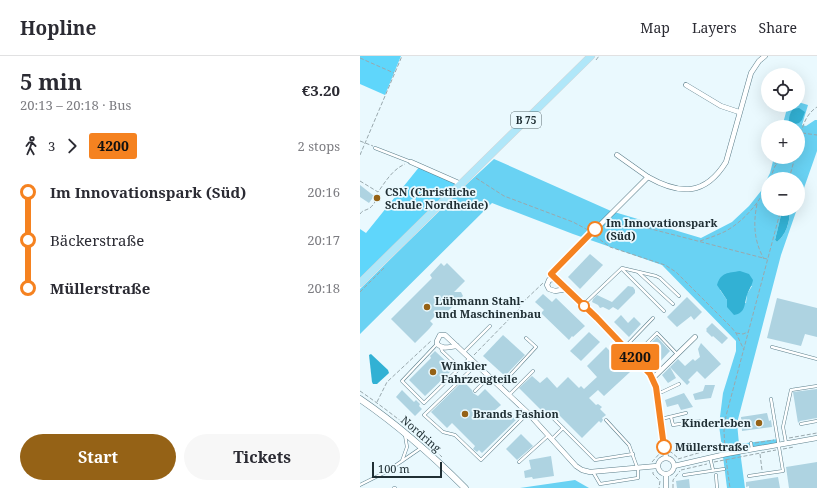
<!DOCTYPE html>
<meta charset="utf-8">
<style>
body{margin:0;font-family:"Noto Serif",serif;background:#f7f7f7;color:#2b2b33;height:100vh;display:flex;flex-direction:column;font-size:15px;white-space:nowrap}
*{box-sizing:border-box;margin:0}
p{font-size:13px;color:#7c7c81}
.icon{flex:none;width:22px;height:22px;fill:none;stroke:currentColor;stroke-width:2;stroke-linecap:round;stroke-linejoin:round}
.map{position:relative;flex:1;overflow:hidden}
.panel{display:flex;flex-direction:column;background:#fff;width:360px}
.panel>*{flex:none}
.badge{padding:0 8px;border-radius:3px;font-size:14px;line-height:26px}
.fabs{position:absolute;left:401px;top:12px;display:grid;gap:8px}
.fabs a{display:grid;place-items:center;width:44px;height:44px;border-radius:50%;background:#fff;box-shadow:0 4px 16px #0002;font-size:20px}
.scale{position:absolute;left:12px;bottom:10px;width:70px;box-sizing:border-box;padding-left:4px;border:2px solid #202f34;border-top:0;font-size:11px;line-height:14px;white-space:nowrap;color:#202f34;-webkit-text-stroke:3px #eaf9fe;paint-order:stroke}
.map>.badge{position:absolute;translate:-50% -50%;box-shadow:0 0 0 2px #fff}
.legs{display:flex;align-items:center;gap:6px;height:44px;padding:0 20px;font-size:13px}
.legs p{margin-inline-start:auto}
.overview{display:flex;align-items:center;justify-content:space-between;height:68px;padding:0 20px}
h1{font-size:22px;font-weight:700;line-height:30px}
.button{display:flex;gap:8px;margin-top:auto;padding:8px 20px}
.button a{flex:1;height:46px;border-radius:24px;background:#956216;color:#fff;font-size:16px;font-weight:700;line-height:46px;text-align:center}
.button a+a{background:#f7f7f7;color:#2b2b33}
ul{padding:0 20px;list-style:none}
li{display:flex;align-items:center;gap:14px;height:48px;font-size:15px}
li i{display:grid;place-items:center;width:6px;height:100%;margin:0 5px;background:currentColor}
li i::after{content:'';width:10px;height:10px;margin:-5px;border:3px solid;border-radius:50%;background:#fff}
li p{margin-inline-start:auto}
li:first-child i{background:linear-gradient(#0000 50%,currentColor 0)}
li:last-child i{background:linear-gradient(currentColor 50%,#0000 0)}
header{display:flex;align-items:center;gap:24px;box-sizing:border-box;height:56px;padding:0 20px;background:#fff;border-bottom:1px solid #e1e1e2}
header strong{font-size:19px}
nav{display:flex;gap:22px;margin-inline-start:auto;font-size:14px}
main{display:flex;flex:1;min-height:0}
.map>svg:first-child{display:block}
.green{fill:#69d2f3;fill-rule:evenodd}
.forest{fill:#5fd6fb}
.water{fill:#32b1d4}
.building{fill:#aed3e1}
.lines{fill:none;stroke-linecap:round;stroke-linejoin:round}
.service-casing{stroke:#5c7f8b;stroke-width:3.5}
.minor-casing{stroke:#5c7f8b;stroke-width:5.5}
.tertiary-casing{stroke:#5c7f8b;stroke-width:7}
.primary-casing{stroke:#d2d5d6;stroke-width:8}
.path{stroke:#99a8ad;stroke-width:1;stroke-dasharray:4 2;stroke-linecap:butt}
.service{stroke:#fff;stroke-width:2.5}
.minor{stroke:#fff;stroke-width:4.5}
.tertiary{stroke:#fff;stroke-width:6}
.primary{stroke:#b0e7f9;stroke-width:7}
.line-1-casing{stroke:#fff;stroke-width:9}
.line-1{stroke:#f58220;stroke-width:6}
.poi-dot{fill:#956216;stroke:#eaf9fe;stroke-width:1.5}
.stop-1-dot{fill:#fff;stroke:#f58220;stroke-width:2}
.labels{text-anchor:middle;stroke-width:3.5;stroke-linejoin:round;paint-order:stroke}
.shield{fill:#eaf9fe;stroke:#5d6c71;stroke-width:1}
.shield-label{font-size:10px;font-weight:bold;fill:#202f34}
.poi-label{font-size:11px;font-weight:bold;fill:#202f34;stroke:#eaf9fe;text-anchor:start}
.stop-label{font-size:11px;font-weight:bold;fill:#202f34;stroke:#eaf9fe;text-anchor:start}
.street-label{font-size:11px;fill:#202f34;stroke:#eaf9fe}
</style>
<header>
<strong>Hopline</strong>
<nav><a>Map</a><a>Layers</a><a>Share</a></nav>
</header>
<main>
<section class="panel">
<div class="overview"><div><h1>5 min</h1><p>20:13 – 20:18 · Bus</p></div><b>€3.20</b></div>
<div class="legs"><svg class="icon" aria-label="walk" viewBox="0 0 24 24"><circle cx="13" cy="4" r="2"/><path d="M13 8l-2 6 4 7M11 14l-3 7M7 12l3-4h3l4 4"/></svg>3<svg class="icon" aria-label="forward" viewBox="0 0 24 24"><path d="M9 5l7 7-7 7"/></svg><b class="badge" style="background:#f58220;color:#111">4200</b><p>2 stops</p></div>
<ul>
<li><i style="color:#f58220"></i><b>Im Innovationspark (Süd)</b><p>20:16</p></li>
<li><i style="color:#f58220"></i><span>Bäckerstraße</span><p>20:17</p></li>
<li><i style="color:#f58220"></i><b>Müllerstraße</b><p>20:18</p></li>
</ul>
<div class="button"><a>Start</a><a>Tickets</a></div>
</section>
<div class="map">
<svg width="457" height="432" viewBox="0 0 457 432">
<rect width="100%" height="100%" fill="#eaf9fe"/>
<g class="green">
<path d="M 438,46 L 448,49 L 442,69 L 446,70 L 455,64 L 457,64 L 457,95 L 438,149 L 438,123 L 408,123 L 408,153 L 425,153 L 422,155 L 415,184 L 417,186 C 425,180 431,165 429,155 L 426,153 L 437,153 L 421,199 L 377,367 L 379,388 L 418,383 L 418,388 L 380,395 L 385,432 L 367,432 L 359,369 L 363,337 L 376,295 L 376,285 L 302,209 L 213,178 L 132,147 L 0,278 L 0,233 L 109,126 L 134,103 L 251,155 L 341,182 L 372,166 L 389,150 L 401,135 L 410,117 L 414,101 L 438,101 L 438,71 L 422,71 L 428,49 L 438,49 ZM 392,230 L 387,238 L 386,247 L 367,244 L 360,234 Z"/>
<polygon points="215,424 229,432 160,432"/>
</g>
<g class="forest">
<polygon points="0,0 41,0 25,39 0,28"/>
<polygon points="60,110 101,128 0,227 0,173 6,177"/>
</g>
<g class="water">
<path d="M 439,52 L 445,56 L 442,64 L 439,67 L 435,68 L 429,65 C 429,60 430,57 433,53 Z"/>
<path d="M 425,153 L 429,155 C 431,165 425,180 417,186 L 415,184 L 422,155 Z"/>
<path d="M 380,215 L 389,218 L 393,224 C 392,230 389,233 387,239 C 384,248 386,257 374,259 L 367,251 L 367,244 L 357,229 C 361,216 368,217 380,215 Z"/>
<polygon points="11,298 28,314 29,317 17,328 13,328 12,326 9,299"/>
</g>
<g class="building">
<polygon points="0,129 14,140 9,147 0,141"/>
<polygon points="230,198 243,209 220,233 208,221"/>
<polygon points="81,207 84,210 87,207 105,225 94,236 101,236 103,240 80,263 76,259 70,265 73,268 69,273 55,287 31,263 72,222 70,219"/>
<polygon points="268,230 273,231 275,234 275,237 258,254 253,251 249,254 243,251 240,252 238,249 232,246 233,243 237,239 252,246"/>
<polygon points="183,238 192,246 196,242 225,270 213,281 212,280 209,284 181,257 184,254 175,246"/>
<polygon points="327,241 342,256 334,264 331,260 317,271 307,261"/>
<polygon points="417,242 457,252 457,281 445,278 441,290 407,282"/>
<polygon points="261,259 268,267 274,261 281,268 269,281 254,266"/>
<polygon points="352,267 368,282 362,288 353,280 352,281 346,275 347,274 346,273"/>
<polygon points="229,276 240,286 221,305 210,295"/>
<polygon points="143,279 165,299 145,320 123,300"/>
<polygon points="297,281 310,295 297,309 283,295"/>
<polygon points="341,287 361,308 345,323 337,315 328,324 330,326 327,329 310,311 318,303 325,310 333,303 335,305 340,301 338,293"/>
<polygon points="246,291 270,316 244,340 238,334 229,342 236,349 238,348 242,351 240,353 246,359 242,362 243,364 241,367 239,365 222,382 194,354 190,358 185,354 183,356 159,332 172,320 180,327 187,321 197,332 208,321 219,332 221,330 224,333 237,321 227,310"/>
<polygon points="75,295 92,311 92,314 65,340 49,324 71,302 70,300"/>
<polygon points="310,311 316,322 308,327 302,319"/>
<polygon points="103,325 112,334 113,337 118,340 125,333 141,349 134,355 140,361 147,355 156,364 122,397 119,394 117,396 113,393 115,390 92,367 87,372 71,356"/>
<polygon points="345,329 355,329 351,342 335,344 333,338 343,335"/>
<polygon points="457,333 457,362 440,365 438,367 433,336"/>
<polygon points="42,334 54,346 56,344 60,348 59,350 62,353 55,360 36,341"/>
<polygon points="324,337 333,351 321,354 318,348 307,351 305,344"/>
<polygon points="407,357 409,365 411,364 412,371 382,375 381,361"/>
<polygon points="161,378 173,390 157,404 146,393"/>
<polygon points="191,400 194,420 173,423 172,421 165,422 164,415 171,413 169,404"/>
<polygon points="457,406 457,432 429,432 426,411"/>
<polygon points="418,421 420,432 389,432 389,430 386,431 386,426"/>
<polygon points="329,423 330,432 317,432 316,425"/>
</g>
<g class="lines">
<defs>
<g id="service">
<polyline points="15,92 51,106"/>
<polyline points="262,213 304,255"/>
<polyline points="278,216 313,248"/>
<polyline points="223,249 262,212 296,220 300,222 319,240"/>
<polyline points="77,288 42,325 64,347 110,302"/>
<polyline points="265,291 293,262"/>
<polyline points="412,291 457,303"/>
<polyline points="81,292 82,295 100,312"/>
<polyline points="104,296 130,270"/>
<polyline points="274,300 297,277 317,298"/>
<polyline points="116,309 64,359 83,376 95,379 121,404 168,357"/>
<polyline points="140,330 176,291 166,282"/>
<polyline points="115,335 129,321"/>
<polyline points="297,337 302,336 319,328"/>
<polyline points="149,339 173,315"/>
<polyline points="192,361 235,404 273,398"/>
<polyline points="311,361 313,369 339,365"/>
<polyline points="301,363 326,357"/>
<polyline points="246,364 269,389 277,411"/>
<polyline points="441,368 457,365"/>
<polyline points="192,383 203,372"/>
<polyline points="391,387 392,393"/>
<polyline points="426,387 423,371 431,334 457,330"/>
<polyline points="350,401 353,414"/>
<polyline points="42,405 47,391 45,379"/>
<polyline points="159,406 189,379"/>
<polyline points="233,416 240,428 278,422 278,412"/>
<polyline points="324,419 364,413"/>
<polyline points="356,419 357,432"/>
<polyline points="389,420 423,415 411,343"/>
<polyline points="0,429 26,416 61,392"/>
<polyline points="34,432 35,432"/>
</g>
<g id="minor">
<polyline points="326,29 361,50 379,56"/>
<polyline points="257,99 288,121"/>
<polyline points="51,106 101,128"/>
<polyline points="196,224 193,223 189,224 187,229 189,233 195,235 207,233"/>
<path d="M 97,290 C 88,291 84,294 77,288 L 77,285 L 80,279 L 85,279 L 168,357 L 216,410 L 222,414 L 230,416 L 297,410"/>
<polyline points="293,322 335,281"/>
<circle cx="306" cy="410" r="8"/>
<path d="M 306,402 L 296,331 L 290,318 L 237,262 L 191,218 L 288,121 C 320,139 345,140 366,106 L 391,17 L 399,5 L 405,0"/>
<polyline points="314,410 366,398 457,382"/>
<polyline points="306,419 306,432"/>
</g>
<path id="tertiary" d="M 0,343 C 38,369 72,399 105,432"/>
<polyline id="primary" points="0,227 231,0"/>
</defs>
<use href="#service" class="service-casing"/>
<use href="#minor" class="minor-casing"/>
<use href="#tertiary" class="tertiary-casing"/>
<use href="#primary" class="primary-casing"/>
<g class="path">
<polyline points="0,2 34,17"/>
<polyline points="236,4 239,0"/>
<polyline points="442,77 457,79"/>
<polyline points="0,85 13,90"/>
<path d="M 438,89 C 442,75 443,60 457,51"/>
<polyline points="0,99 42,0"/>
<polyline points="415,108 417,101"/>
<polyline points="116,122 144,140 213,166 228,174"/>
<polyline points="410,123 415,110 425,101"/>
<polyline points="429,123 435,101"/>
<path d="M 0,125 L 18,136 C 26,125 32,114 45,108"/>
<path d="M 397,148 C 393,168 394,185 404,203"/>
<path d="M 0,158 C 3,154 4,155 8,153 C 13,151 18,142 18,137"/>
<polyline points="248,167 257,171 268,167 407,203"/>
<polyline points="235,180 250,191 305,209 316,216 371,271 376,277 384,294"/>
<path d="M 340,185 C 349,182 358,179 366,175 C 385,164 399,147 408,128"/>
<polyline points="0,236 25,211"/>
<polyline points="376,277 383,278 388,276"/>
<polyline points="114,299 159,253 161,248 183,227"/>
<path d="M 0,335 C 29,355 57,377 82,401"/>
<polyline points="17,346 27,326 72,284"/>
<polyline points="429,382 457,377"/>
<polyline points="395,387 414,384"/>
<polyline points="423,393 434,391"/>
<polyline points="365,394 364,375 366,360 421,153"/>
<polyline points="309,396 311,396 318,402"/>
<polyline points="400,398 402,414"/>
<polyline points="318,403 345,395 388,388"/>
<polyline points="366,403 370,432"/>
<polyline points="292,406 300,397"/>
<polyline points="354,406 416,394"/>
<polyline points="321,414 347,408"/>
<polyline points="293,416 293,418 300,425 299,432"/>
<polyline points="313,432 313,424 320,415"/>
</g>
<use href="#service" class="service"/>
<use href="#minor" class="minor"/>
<use href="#tertiary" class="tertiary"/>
<use href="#primary" class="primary"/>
</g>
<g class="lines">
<defs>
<polyline id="line-1" points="235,173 191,218 237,262 290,318 296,331 304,391"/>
</defs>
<use href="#line-1" class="line-1-casing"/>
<use href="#line-1" class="line-1"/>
</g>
<g class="poi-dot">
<circle cx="17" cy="142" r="4"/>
<circle cx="67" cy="251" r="4"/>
<circle cx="73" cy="316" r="4"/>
<circle cx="105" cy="358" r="4"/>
<circle cx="399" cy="367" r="4"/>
</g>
<g class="stop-1-dot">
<circle cx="235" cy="173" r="7"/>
<circle cx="224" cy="250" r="5"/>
<circle cx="304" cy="391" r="7"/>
</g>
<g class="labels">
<rect class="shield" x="151" y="56" width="30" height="16" rx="3"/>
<g class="shield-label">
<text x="166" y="68">B 75</text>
</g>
<g class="poi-label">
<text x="25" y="140">CSN (Christliche<tspan x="25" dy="13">Schule Nordheide)</tspan></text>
<text x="75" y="249">Lühmann Stahl-<tspan x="75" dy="13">und Maschinenbau</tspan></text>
<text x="81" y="314">Winkler<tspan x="81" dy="13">Fahrzeugteile</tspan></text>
<text x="113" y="362">Brands Fashion</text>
<text x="391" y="371" text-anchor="end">Kinderleben</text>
</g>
<g class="stop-label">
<text x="246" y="171">Im Innovationspark<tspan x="246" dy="13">(Süd)</tspan></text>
<text x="315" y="395">Müllerstraße</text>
</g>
<g class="street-label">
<text transform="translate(61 378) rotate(41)" y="4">Nordring</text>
</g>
</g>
</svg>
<div class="fabs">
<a><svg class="icon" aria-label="locate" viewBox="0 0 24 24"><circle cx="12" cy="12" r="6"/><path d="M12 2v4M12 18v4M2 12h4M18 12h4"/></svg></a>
<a>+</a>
<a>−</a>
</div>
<div class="scale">100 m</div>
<b class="badge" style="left:275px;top:301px;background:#f58220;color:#111">4200</b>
</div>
</main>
